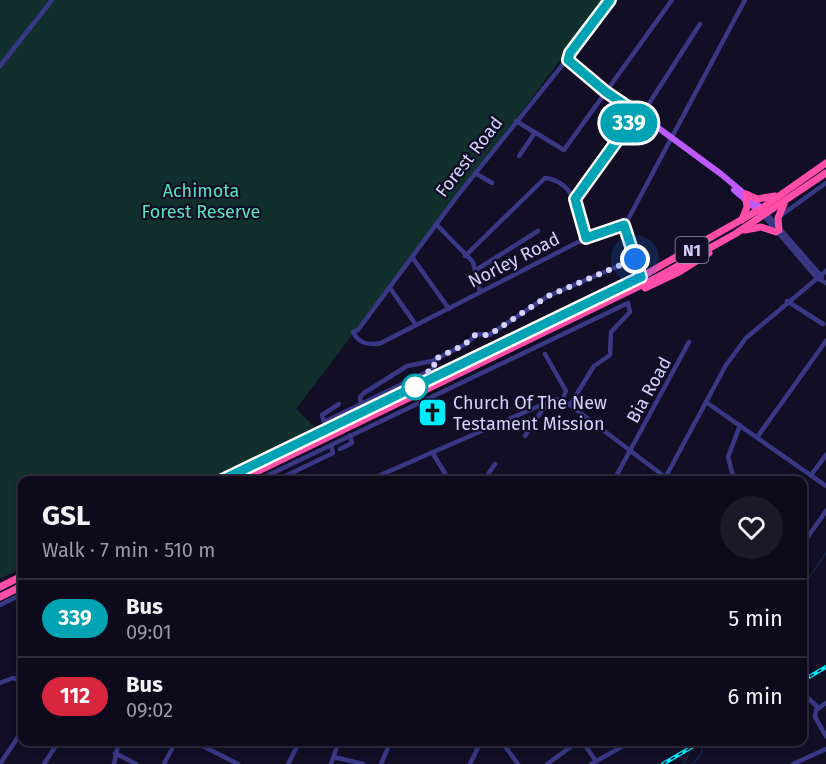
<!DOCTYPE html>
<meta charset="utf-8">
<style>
body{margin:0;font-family:"Fira Sans",sans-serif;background:#1b1829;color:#f1f3f6;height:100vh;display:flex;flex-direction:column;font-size:22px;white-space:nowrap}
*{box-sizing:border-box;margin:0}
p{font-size:20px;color:#9a9aa3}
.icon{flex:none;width:33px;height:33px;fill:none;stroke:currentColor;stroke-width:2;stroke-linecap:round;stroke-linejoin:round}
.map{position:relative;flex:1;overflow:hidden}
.details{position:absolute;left:18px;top:476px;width:789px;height:270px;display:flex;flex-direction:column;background:#0d0a1c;border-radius:12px;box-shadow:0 3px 9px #0003,0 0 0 2px #2d2b3b}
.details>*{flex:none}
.badge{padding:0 12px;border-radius:20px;font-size:21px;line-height:39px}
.you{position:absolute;width:30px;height:30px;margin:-15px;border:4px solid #fff;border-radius:50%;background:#1a73e8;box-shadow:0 0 0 9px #1a73e833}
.map>.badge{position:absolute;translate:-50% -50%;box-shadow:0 0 0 3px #fff}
.round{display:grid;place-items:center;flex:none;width:63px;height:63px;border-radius:32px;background:#1b1829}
.head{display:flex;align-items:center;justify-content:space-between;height:102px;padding:0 24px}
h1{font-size:28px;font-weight:700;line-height:45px}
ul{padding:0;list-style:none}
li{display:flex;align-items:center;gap:18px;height:78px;padding:0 24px;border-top:2px solid #2d2b3b}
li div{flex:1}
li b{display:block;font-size:22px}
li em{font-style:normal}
li .badge{min-width:66px;font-weight:700;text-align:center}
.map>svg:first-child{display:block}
.green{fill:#112f2d}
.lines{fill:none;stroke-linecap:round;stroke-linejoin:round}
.stream{stroke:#0c264b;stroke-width:1.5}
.minor{stroke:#383885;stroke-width:4.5}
.major{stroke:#bc59ff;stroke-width:6}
.highway{stroke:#ff4da8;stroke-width:7}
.rail-casing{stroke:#00ecfd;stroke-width:4}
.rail{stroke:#110e25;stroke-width:1.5;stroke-dasharray:4.5;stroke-linecap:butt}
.line-casing{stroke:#fff;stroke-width:14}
.line{stroke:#00a3b4;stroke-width:9}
.walk{stroke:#d6d2ff;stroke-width:6;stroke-dasharray:0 10.8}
.stop-dot{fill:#fff;stroke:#00a3b4;stroke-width:3}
.labels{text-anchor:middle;stroke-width:4.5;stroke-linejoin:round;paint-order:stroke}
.shield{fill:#110e25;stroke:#9b97be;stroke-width:1.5}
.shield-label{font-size:16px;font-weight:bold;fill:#d6d2ff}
.street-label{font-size:18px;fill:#d6d2ff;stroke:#110e25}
.park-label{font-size:18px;fill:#5be2bc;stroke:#110e25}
.poi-label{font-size:18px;fill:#d6d2ff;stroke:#110e25;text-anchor:start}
</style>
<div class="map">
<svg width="826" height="764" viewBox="0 0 826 764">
<rect width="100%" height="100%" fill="#110e25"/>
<polygon class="green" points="0,0 606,0 296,409 315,427 205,480 22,480 22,568 0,579"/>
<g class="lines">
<g class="stream">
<polyline points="802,588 826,553"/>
<polyline points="683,764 689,754 690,741"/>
<polyline points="693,764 702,753 702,741"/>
</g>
<g class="minor">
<path d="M 568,58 L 458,195 L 358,330 L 353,332 C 358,343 369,346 381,343 L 586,238 L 625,225"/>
<polyline points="0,66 52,0"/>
<polyline points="641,116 700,24"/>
<polyline points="516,121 564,150 672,0"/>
<polyline points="519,156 534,134"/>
<polyline points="475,173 492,183"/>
<polyline points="575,199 637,113"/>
<polyline points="767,214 822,277"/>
<polyline points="764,216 817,278 826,283"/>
<polyline points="780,216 826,183"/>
<polyline points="436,224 473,262 480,292"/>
<polyline points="625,225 745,0"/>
<polyline points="625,225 641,277"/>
<path d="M 465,256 L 545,178 C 576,182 579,213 586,238"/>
<polyline points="412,257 449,309"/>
<polyline points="476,270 538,231"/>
<polyline points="390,288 416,325"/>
<polyline points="787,301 823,324"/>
<polyline points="545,354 566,391 562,401"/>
<polyline points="706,402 826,486"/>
<polyline points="339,404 322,415 324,422 435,368"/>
<polyline points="361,405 360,397 364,393 407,366 432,361 464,345 478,334 489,335 548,296 635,259"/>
<polyline points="525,436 547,403"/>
<polyline points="758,436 826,341"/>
<polyline points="340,449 352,443 350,435"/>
<polyline points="432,452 449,480"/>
<polyline points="811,475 826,455"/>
<polyline points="258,480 628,303 630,312 611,332 610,355 594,366 570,405"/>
<polyline points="277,480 333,453 331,445"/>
<polyline points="369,480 555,399 566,402 669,480"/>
<polyline points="484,480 495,464"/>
<polyline points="614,480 689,342"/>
<polyline points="664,480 726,365 746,338 826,271"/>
<polyline points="734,480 728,457 740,425"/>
<polyline points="802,545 826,511"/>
<polyline points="0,605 22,594"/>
<polyline points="0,683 13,678 22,681"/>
<polyline points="802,693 819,708"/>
<polyline points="826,703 816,710 815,717 826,736"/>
<polyline points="193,741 238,764"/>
<polyline points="501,741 518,764"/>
<polyline points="582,741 596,761"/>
<polyline points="508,747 517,741"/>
<polyline points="115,753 136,764"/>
<polyline points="334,757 363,764"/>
<polyline points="0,764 22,731"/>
<polyline points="44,764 59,741"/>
<polyline points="114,764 119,741"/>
<polyline points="164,764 176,741"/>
<polyline points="288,764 300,741"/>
<polyline points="331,764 339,741"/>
<polyline points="381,764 391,741"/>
<polyline points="470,764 481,741"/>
<polyline points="547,764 579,741"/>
<polyline points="591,764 632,741"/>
<polyline points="793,764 826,749"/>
</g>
<g class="major">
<polyline points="610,0 570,53 568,58 570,63 721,174 765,211"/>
<polyline points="734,190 760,212"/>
</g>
<g class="highway">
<polyline points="746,194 757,199 775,196"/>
<polyline points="742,220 747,207 746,200"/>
<polyline points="745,230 761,227 776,232"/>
<polyline points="779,230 778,218 784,204"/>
<polyline points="645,288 679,272 709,253"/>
<polyline points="222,480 641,277 762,208 826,163"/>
<polyline points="240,480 656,278 735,234 826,173"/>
<polyline points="0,587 22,576"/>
<polyline points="0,597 22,586"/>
</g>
<defs>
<g id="rail">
<polyline points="802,681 826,667"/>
<polyline points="663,764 702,741"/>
</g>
</defs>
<use href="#rail" class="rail-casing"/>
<use href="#rail" class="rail"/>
</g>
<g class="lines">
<defs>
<polyline id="line" points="222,480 641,277 624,225 586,238 575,199 637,113 606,92 568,60 570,53 610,0"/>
</defs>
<use href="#line" class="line-casing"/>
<use href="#line" class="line"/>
<polyline class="walk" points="415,387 420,376 435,368 433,360 464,345 475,335 489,335 548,296 635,259"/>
</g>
<defs>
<symbol id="church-square" viewBox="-11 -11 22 22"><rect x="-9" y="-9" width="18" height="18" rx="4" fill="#00ecfd" stroke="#110e25"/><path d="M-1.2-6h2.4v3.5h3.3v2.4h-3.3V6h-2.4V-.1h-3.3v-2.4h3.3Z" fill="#111"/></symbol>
</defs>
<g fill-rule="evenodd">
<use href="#church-square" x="416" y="396" width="33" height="33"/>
</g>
<circle class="stop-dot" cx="415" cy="387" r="12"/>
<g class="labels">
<rect class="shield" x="675.5" y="237" width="33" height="26" rx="4.5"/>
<g class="shield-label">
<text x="692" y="256">N1</text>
</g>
<g class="street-label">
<text transform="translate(469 157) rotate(-52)" y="6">Forest Road</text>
<text transform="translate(514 260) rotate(-27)" y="6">Norley Road</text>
<text transform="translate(649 390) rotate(-61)" y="6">Bia Road</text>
</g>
<g class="park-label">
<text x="201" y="197">Achimota<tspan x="201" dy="21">Forest Reserve</tspan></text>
</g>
<g class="poi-label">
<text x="453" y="409">Church Of The New<tspan x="453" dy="21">Testament Mission</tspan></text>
</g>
</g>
</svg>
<div class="you" style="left:635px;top:259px"></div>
<b class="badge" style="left:629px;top:123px;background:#00a3b4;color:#fff">339</b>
<section class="details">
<div class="head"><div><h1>GSL</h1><p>Walk · 7 min · 510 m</p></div><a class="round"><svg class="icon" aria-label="heart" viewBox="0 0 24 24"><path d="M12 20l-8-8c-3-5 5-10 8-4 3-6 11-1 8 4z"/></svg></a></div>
<ul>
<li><span class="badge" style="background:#00a3b4;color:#fff">339</span><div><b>Bus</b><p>09:01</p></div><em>5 min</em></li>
<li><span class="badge" style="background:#d7263d;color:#fff">112</span><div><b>Bus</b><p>09:02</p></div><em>6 min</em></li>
</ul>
</section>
</div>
